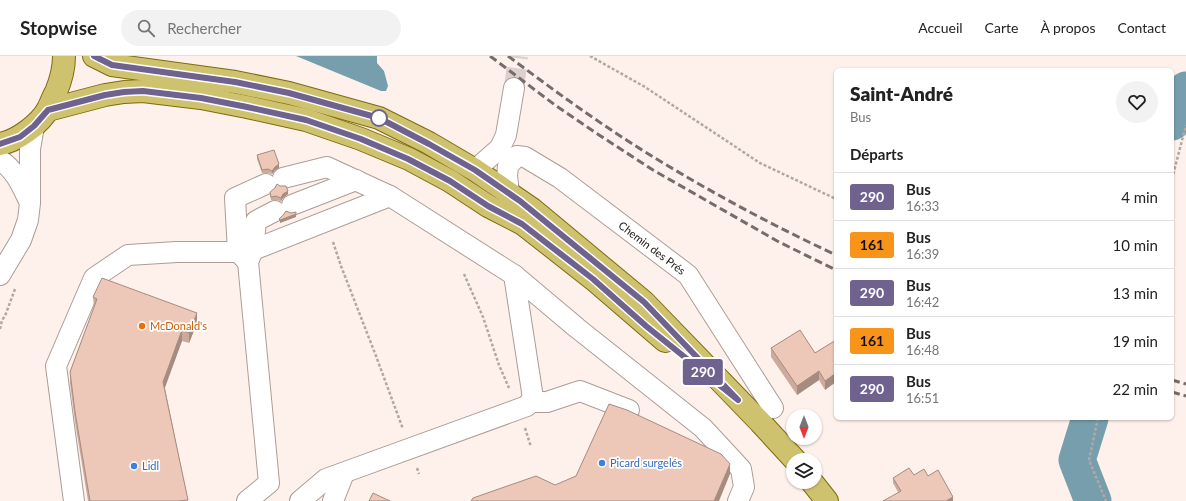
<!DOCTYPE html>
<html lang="fr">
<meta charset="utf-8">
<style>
body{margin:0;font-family:Lato,sans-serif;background:#f2f2f2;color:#222;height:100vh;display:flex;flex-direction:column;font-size:15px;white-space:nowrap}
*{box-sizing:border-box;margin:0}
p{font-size:13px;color:#767676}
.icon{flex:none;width:22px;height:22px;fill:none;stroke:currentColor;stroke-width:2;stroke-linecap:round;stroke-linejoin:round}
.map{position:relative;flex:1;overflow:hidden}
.details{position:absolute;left:834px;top:12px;width:340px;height:352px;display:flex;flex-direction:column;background:#fff;border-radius:6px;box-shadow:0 1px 3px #0004}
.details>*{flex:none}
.badge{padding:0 8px;border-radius:3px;font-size:14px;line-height:26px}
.needle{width:26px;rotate:180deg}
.controls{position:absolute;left:786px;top:353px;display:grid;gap:8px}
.controls a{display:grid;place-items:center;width:36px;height:36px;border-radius:50%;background:#fff;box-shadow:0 1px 3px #0004;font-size:20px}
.map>.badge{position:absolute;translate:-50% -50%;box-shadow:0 0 0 2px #fff}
h2{padding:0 16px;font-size:15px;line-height:36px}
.round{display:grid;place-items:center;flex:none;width:42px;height:42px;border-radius:21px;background:#f2f2f2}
.overview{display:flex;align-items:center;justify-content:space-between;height:68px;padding:0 16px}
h1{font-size:19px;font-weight:800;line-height:30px}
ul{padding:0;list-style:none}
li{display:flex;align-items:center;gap:12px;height:48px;padding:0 16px;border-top:1px solid #e0e0e0}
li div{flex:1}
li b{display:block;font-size:15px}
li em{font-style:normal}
li .badge{min-width:44px;font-weight:700;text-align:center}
header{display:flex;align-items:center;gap:24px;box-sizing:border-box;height:56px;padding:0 20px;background:#fff;border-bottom:1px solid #e0e0e0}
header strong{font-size:19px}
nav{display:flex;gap:22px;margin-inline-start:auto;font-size:14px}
.search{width:280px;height:36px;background:#f2f2f2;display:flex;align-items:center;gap:10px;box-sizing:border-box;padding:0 14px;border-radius:22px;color:#767676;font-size:15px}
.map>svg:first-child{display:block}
.water{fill:#769ead}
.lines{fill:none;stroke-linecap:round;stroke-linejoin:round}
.river{stroke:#769ead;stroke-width:37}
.minor-tunnel{stroke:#dcd0cb;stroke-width:20;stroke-dasharray:20 10;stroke-linecap:butt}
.minor-casing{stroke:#ab9d96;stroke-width:22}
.major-casing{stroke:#7c6c10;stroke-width:24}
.path{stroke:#b2a8a3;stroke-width:2.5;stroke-dasharray:3 2;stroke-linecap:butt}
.minor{stroke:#fff;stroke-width:20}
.major{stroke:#cfc26e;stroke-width:22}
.rail{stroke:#756d69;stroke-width:3;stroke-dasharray:8 4;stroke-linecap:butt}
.wall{fill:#ccab9d}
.shaded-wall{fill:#a68b80}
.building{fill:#edc7b7;stroke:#a68b80}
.line-casing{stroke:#fff;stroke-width:9}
.line{stroke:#70628f;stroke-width:6}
.stop-dot{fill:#fff;stroke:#70628f;stroke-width:2}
.food-dot{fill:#e8710a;stroke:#fff;stroke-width:1.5}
.shop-dot{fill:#3f7fe0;stroke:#fff;stroke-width:1.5}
.labels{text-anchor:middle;stroke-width:3.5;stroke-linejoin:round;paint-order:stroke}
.street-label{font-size:11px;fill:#1c1714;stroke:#fff}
.food-label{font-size:11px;fill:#c56008;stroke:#fff;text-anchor:start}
.shop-label{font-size:11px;fill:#366cbe;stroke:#fff;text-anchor:start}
</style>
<header>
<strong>Stopwise</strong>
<div class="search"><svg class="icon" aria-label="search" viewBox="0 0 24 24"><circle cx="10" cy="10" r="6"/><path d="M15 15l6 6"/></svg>Rechercher</div>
<nav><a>Accueil</a><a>Carte</a><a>À propos</a><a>Contact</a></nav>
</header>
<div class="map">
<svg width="1186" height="445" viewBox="0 0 1186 445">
<rect width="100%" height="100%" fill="#fef1eb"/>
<polygon class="water" points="296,0 377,0 377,7 384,15 388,30 386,35 381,35"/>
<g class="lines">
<g class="river">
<polyline points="1172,66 1186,34"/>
<polyline points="1090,362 1077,404 1093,445"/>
</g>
<polyline class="minor-tunnel" points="514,32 518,0"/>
<defs>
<g id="minor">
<path d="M 0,104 C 15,114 21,128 28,143"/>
<polyline points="475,114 500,92 506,79 514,32"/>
<polyline points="283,122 327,111 390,140"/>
<polyline points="509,137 507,120 508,110 517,100 525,101 560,122 688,219 773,352"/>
<polyline points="292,149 356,124"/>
<polyline points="253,194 256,165 275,155"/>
<polyline points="248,206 238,196 235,142 266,128"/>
<polyline points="0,219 21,184 28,164 30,147 30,93 34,70"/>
<polyline points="514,219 577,272 703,372 741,413 744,431 738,445"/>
<polyline points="530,346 547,346 580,335 629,354"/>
<polyline points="74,445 56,310 94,222 128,199 177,196 238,196"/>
<polyline points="247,445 269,427 248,206 253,194 390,140 514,219 533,342 527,350 326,423 300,445"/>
<polyline points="333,445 344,417"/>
</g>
<g id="major">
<polyline points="94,0 112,9 235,26 289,37 379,62 429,87 475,114 532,153 644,246 760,366 795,404"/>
<polyline points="48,54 105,39 124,36 143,35 201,42 247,51 306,64 361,83 409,103 450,125 488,150 523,168 593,223 665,285"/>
<path d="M 0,88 C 17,85 40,68 48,53 C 51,47 53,41 56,36 C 61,24 64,13 64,0"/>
<polyline points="812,426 827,445"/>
</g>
</defs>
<use href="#minor" class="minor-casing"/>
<use href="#major" class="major-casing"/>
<g class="path">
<polyline points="590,0 645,31 760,107 836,143"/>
<polyline points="1172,123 1186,69"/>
<polyline points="333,186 341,210 376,300 403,373"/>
<polyline points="464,218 483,261 499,309 509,332"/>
<polyline points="0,273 2,264 5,260 15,233"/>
<polyline points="1098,362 1089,404 1106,445"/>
<polyline points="525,372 531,391"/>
<polyline points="417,412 419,418"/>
</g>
<use href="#minor" class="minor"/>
<use href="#major" class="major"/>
<g class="rail">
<polyline points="490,0 555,49 596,77 653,114 779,186 836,214"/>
<path d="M 508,0 C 556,36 604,71 655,102 C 714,138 774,170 836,199"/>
<polyline points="1172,324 1186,328"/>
<polyline points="1172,336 1186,340"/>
</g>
</g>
<g class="wall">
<polygon points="257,99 279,112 275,114 272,118 268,117 262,117 257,103"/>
<polygon points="270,136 288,138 283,142 281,145 276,144 271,144 270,139"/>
<polygon points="93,241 197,267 189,287 182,285 165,332 188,445 88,445 75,366 70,327 70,316 94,252"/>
<polygon points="836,284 825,334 819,324 797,339 771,301 771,292 815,297"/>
<polygon points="914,419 928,420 953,445 898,436 893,427 893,422"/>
</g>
<g class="shaded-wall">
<polygon points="279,108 279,112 275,114 272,118 272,115 275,111"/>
<polygon points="288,135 288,138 283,142 281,145 281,142 283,138"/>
<polygon points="296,158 296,161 280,167 280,164"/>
<polygon points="197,257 197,267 189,287 189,277"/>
<polygon points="182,274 182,285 163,336 163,326"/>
<polygon points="819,315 819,324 797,339 797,330"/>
<polygon points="836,317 836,326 825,334 825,325"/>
<polygon points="730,408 730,418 719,445 714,445"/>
<polygon points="953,441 953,445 946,445"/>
</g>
<g class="building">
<polygon points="274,94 279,108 275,111 272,115 268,113 262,114 257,99"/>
<polygon points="277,128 280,130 286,130 288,135 283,138 281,142 276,140 271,141 270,136 275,132"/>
<polygon points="286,155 291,157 296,156 296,158 280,164 279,163 284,158"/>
<polygon points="102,222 197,257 189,277 182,274 163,326 188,444 178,445 90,445 75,356 70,316 97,243 93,241"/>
<polygon points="800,274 815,297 836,284 836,317 825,325 819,315 797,330 771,292"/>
<polygon points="609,348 627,354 721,398 730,408 714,445 471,445 473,442 536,420 555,429 576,420"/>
<polygon points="909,412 914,419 924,413 928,420 938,414 953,441 946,445 883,445 901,435 893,422"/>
<polygon points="373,437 390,445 369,445"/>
</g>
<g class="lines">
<defs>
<polyline id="line" points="0,88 20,81 34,70 48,54 105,39 124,36 143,35 201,42 247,51 306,64 361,83 408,103 450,125 488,150 522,168 593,223 646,270 738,344 644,246 520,145 475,114 429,88 379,62 289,37 235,26 112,9 94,0"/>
</defs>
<use href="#line" class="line-casing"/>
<use href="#line" class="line"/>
</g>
<circle class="stop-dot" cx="379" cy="62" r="8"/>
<circle class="food-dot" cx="142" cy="270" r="4"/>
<g class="shop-dot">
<circle cx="602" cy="407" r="4"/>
<circle cx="134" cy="410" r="4"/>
</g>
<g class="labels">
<g class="street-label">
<text transform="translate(652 192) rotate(37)" y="4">Chemin des Prés</text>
</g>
<g class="food-label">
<text x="150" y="274">McDonald's</text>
</g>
<g class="shop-label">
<text x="610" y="411">Picard surgelés</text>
<text x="142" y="414">Lidl</text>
</g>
</g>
</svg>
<div class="controls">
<a><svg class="needle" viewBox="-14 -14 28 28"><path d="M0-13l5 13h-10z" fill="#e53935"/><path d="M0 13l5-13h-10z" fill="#767676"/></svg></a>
<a><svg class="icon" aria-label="layers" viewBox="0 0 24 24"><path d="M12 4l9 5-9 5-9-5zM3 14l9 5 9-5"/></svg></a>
</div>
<b class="badge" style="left:703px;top:316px;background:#70628f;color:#fff">290</b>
<section class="details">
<div class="overview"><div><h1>Saint-André</h1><p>Bus</p></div><a class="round"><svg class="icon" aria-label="heart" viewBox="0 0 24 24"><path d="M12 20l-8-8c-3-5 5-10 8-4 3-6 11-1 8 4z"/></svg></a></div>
<h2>Départs</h2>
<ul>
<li><span class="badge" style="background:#70628f;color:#fff">290</span><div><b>Bus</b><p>16:33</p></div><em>4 min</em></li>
<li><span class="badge" style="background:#f9941b;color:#111">161</span><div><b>Bus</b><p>16:39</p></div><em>10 min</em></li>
<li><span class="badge" style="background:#70628f;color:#fff">290</span><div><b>Bus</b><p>16:42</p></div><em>13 min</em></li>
<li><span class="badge" style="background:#f9941b;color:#111">161</span><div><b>Bus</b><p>16:48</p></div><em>19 min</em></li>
<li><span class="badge" style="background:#70628f;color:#fff">290</span><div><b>Bus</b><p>16:51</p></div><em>22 min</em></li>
</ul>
</section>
</div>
